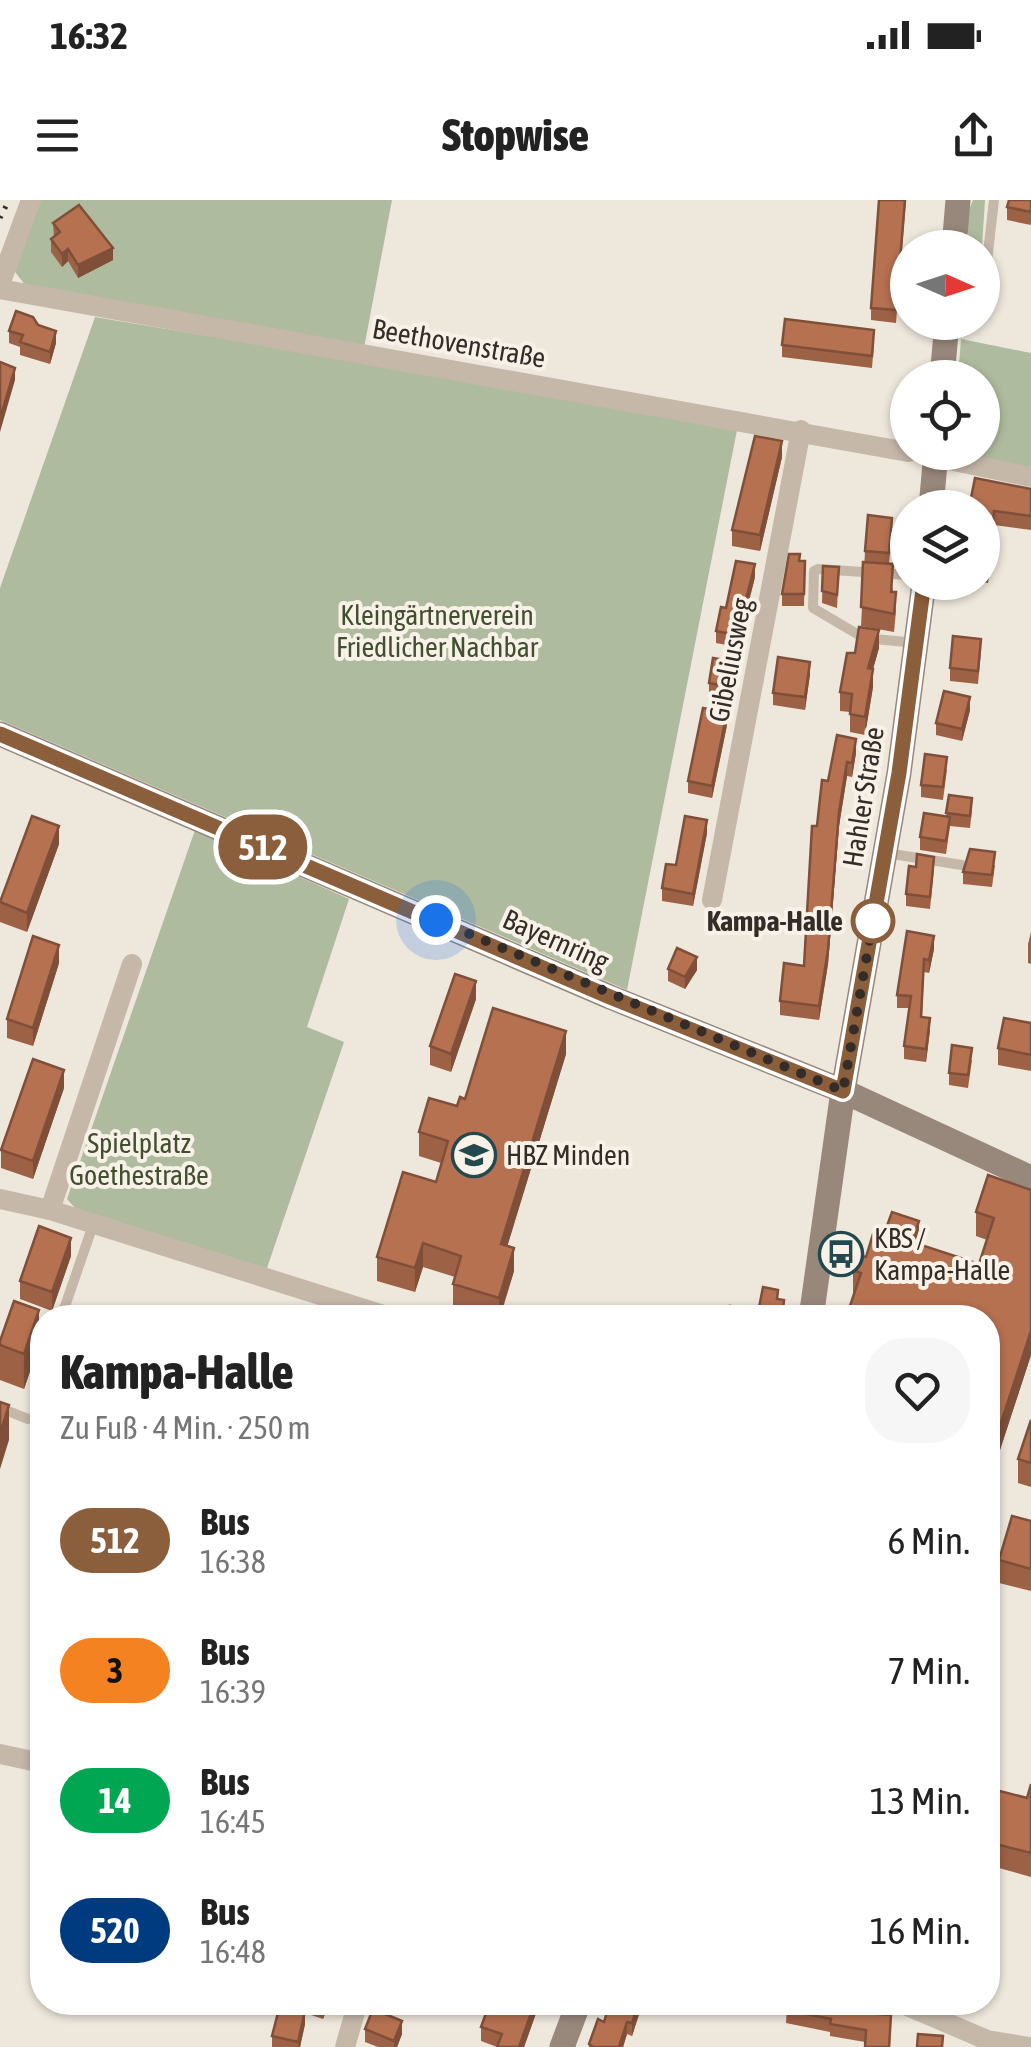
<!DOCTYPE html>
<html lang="de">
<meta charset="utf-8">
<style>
body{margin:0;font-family:"Asap Condensed",sans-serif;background:#f6f6f6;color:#222;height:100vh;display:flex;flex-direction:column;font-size:38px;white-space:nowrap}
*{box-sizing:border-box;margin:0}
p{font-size:32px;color:#767676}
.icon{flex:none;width:55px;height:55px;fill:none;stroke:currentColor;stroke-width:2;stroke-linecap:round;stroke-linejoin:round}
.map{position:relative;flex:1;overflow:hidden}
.details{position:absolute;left:30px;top:1105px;width:970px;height:710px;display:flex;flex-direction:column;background:#fff;border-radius:40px;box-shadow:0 2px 8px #0004}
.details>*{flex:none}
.badge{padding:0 20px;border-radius:32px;font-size:35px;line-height:65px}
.needle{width:65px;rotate:93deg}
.controls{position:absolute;left:890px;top:30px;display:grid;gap:20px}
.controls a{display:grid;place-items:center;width:110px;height:110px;border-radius:50%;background:#fff;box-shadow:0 2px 8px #0004;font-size:50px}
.you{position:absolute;width:50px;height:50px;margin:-25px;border:8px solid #fff;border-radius:50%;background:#1a73e8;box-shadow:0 0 0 15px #1a73e833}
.map>.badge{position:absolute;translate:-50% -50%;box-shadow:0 0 0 5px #fff}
.round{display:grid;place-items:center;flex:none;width:105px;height:105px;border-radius:40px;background:#f6f6f6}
.summary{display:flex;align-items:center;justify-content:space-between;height:170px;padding:0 30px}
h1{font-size:48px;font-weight:800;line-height:75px}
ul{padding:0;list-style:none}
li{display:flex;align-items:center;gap:30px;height:130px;padding:0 30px}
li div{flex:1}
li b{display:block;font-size:38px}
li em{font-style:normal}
li .badge{min-width:110px;font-weight:700;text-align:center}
.status{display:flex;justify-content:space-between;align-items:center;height:70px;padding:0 50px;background:#fff;direction:ltr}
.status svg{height:28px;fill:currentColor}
header{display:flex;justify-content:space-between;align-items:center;height:130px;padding:0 30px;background:#fff;font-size:45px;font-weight:800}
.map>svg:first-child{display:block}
.green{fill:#afbb9e}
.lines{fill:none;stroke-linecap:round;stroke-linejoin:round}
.lane{stroke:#c5b8a9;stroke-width:10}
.street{stroke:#c5b8a9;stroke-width:20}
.secondary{stroke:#98877b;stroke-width:25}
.rail{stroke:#332c28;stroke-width:5;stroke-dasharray:2.5 8;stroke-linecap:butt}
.wall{fill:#9d6146}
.shaded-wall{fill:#7f4f39}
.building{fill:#b67151;stroke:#7f4f39;stroke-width:2.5}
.line-casing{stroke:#fff;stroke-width:22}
.line{stroke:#8b5e3c;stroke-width:15}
.walk{stroke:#332c28;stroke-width:10;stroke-dasharray:0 18}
.stop-dot{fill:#fff;stroke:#8b5e3c;stroke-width:5}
.labels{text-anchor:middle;stroke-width:8;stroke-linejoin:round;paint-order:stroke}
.street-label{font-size:28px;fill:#332c28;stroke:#f7f1e7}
.park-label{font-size:28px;fill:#414e2f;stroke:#f7f1e7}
.stop-label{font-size:28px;font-weight:bold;fill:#332c28;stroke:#f7f1e7;text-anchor:end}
.poi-label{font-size:28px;fill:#332c28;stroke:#f7f1e7;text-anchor:start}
</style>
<div class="status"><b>16:32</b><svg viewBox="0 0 49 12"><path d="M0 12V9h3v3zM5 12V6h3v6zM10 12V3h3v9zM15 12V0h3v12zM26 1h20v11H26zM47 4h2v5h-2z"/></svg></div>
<header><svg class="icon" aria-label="menu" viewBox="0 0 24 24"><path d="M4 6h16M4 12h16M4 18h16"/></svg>Stopwise<svg class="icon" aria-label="share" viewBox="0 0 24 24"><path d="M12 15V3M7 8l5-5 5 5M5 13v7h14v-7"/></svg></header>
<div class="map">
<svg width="1031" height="1847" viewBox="0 0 1031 1847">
<rect width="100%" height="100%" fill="#eee7dc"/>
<g class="green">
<polygon points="39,0 392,0 364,148 26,86 15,72"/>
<polygon points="973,0 985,0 982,47 969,47 967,15"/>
<polygon points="95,117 738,225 627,790 0,520 0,388"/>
<polygon points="961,139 1031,153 1031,269 964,254 982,252 982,178 958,178"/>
<polygon points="195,630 349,699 307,827 344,842 265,1074 76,1009 67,999"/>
</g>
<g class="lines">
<g class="lane">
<polyline points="982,106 994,0"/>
<polyline points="908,375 818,369 814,371 813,408 864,438 917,443"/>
<polyline points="886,653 962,665"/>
<polyline points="61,1118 93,1025"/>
<polyline points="0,1208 28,1219"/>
</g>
<g class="street">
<polyline points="0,84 31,0"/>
<polyline points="0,89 908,252"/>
<polyline points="925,255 1031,277"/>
<polyline points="712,700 801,230"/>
<polyline points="0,999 50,1010 393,1118"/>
<polyline points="50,1010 132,764"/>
<polyline points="0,1554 42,1563"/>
<polyline points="898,1802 987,1840 1029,1847"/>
<polyline points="345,1847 358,1802"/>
</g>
<g class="secondary">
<polyline points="954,48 958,0"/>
<polyline points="942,178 947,122"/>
<polyline points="931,308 936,252"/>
<polyline points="0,534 610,797 843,891 1031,978"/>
<polyline points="811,1118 843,891 899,573 924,382"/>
<polyline points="562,1847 579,1802"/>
</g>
<polyline class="rail" points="0,18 9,0"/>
</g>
<g class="wall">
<polygon points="906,0 896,123 871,120 871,108"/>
<polygon points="1031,0 1031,25 1007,20 1007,7"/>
<polygon points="53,23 113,60 78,78 68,61 62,67 51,52 51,39 54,37"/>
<polygon points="9,131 56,143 50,164 20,155 20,147 9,143"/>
<polygon points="874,142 872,168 782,157 782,145"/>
<polygon points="782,257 760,351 732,346 732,330"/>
<polygon points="1031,289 1031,330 994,325 988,383 980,382 982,382 982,308"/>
<polygon points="892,330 889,364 896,411 894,432 861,426 865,351"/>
<polygon points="799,361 805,361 804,406 782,406 782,394"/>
<polygon points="823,366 839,367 837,408 822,403"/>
<polygon points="755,377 744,422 744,435 742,448 716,443 716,431 726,408"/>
<polygon points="879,448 873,469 873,487 865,535 850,532 850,512 840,511 840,492 855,453"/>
<polygon points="981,451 978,484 950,481 950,468"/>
<polygon points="810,474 805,510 773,505 773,493"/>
<polygon points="737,475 732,500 709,495 709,483"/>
<polygon points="970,510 962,541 936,535 936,523"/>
<polygon points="727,525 712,598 688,593 688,581"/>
<polygon points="856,553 852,577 847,576 839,626 828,764 819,820 780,815 780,801 804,766 828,581"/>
<polygon points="947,569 943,600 921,597 921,585"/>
<polygon points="949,595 972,610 970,628 950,626 946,654 920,650 920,637 946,617"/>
<polygon points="707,633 693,706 662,701 662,688 676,665"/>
<polygon points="59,644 27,732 0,722 0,702"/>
<polygon points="995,665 992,687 963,684 963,672"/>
<polygon points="916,667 934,669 930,709 906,706 906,694"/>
<polygon points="1031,732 1031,764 1028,763 1028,744"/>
<polygon points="934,749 929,773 924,772 922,817 930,830 926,862 904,859 904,846 910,808 897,808 897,795"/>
<polygon points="59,763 33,846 7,838 7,819"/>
<polygon points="668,769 697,770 685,789 668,781"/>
<polygon points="476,799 451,872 430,865 430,846"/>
<polygon points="1031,823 1031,871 998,865 998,848"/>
<polygon points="566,854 507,1046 514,1071 500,1118 485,1118 453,1108 453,1084 455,1077 423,1067 415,1092 377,1081 377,1057 436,982 441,963 419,956 419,932 457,906 465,899"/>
<polygon points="972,860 968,888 949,885 949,873"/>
<polygon points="64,888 33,979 1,968 1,950"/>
<polygon points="1031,990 1031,1155 998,1256 988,1252 988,1118 853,1094 853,1070 883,1037 919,1044 979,1064 987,1040 976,1036 976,1012"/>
<polygon points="71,1056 52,1111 20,1099 20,1081"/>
<polygon points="0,1141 39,1145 24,1189 0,1180"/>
<polygon points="1031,1220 1031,1287 1018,1283 1018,1259"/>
<polygon points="1031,1321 1031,1391 999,1383 999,1360"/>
<polygon points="1031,1584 1031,1677 988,1665 988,1594 1027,1598"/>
<polygon points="302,1802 329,1802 323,1819 305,1813 305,1824 300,1847 272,1847 272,1836 302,1810"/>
<polygon points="540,1802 524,1847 497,1847 481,1841 481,1827"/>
<polygon points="642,1802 632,1836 627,1834 623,1847 589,1847 589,1844 604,1822"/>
<polygon points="770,1802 858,1802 858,1812 891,1815 890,1847 865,1847 865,1842 830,1836 830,1832 786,1823 787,1806"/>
<polygon points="365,1829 402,1834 397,1847 378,1847 365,1842"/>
</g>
<g class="shaded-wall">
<polygon points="113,48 113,60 78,78 78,65"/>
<polygon points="68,49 68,61 62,67 62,54"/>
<polygon points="56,131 56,143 50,164 50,152"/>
<polygon points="15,168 15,180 0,232 0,219"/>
<polygon points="782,241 782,257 760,351 760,335"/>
<polygon points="994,311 994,325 988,383 988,370"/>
<polygon points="755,364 755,377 740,434 740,422"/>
<polygon points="879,430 879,448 873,469 873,487 865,535 868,468"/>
<polygon points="737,462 737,475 732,500 732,487"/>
<polygon points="810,462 810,474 805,510 805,497"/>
<polygon points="970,497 970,510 962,541 962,529"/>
<polygon points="727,512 727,525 712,598 712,586"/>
<polygon points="856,539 856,553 852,577 852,563"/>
<polygon points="847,562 847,576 839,626 828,764 819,820 819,806 839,612"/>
<polygon points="707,620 707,633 693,706 693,694"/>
<polygon points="59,626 59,644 27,732 27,713"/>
<polygon points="934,736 934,749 929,773 929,760"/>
<polygon points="59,745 59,763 33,846 33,828"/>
<polygon points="697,757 697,770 685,789 685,777"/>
<polygon points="476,781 476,799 451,872 451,854"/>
<polygon points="930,818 930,830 926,862 926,849"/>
<polygon points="566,831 566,854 501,1067 501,1044"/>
<polygon points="64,870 64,888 33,979 33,961"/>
<polygon points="919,1021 919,1045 912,1042"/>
<polygon points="71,1038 71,1056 52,1111 52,1092"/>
<polygon points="423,1043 423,1067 415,1092 415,1068"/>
<polygon points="514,1048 514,1071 499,1118 499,1098"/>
<polygon points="39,1110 39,1145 24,1189 24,1154"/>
<polygon points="1031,1131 1031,1155 998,1256 998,1232"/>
<polygon points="9,1205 9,1240 0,1269 0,1234"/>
<polygon points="990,1270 990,1294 988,1302 988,1278"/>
<polygon points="325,1802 329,1802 323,1819 323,1807"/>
<polygon points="535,1802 540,1802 524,1847 519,1847"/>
<polygon points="639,1802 642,1802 642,1806 632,1836 632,1823"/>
<polygon points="305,1811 305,1824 300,1847 298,1847"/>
<polygon points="402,1821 402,1834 397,1847 394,1847 394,1841"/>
<polygon points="627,1822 627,1834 623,1847 619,1847"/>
</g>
<g class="building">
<polygon points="879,0 905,0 896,110 871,108"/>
<polygon points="1009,0 1031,0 1031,12 1007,7"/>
<polygon points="79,5 113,48 78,65 68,49 62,54 51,39 60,32 53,23"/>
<polygon points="16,111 33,117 38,125 56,131 50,152 20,142 23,135 9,131"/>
<polygon points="785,119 874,130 872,156 782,145"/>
<polygon points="0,162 15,168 0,219"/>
<polygon points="755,236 782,241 760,335 732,330"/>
<polygon points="975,278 1031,289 1031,316 994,311 988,370 982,369 982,308 969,308"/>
<polygon points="868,315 892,318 889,353 865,351"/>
<polygon points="789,354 800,354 799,361 805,361 804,394 782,394"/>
<polygon points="736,361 755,364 740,422 744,422 742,436 716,431 721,407 726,408"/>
<polygon points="863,362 893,364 891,392 896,392 894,414 861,407"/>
<polygon points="823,366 839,367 837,395 822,391"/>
<polygon points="859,427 879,430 868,468 873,469 865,517 850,514 852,494 840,492 847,453 855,453"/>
<polygon points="953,436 981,439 978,471 950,468"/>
<polygon points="778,457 810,462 805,497 773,493"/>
<polygon points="713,458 737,462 732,487 709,483"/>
<polygon points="944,491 970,497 962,529 936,523"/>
<polygon points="703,508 727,512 712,586 688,581"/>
<polygon points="837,535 856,539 852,563 847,562 839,612 828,750 819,806 780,801 784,763 804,766 812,626 817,626 822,580 828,581"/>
<polygon points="925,554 947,557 943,587 921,585"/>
<polygon points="949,595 972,598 970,616 946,613"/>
<polygon points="924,613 950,617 946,641 920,637"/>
<polygon points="32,616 59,626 27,713 0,702"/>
<polygon points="685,616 707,620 693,694 662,688 666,664 676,665"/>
<polygon points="970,649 995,652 992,675 963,672"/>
<polygon points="917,654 934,657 930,697 906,694 909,666 916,667"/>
<polygon points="907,731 934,736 929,760 924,759 921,817 930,818 926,849 904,846 911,796 897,795"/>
<polygon points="33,736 59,745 33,828 7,819"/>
<polygon points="677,748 697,757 685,777 668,769"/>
<polygon points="455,774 476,781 451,854 430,846"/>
<polygon points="493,808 566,831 501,1044 514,1048 499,1098 453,1084 461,1056 423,1043 415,1068 377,1057 403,972 436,982 448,941 419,932 429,898 457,906 460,897 465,899"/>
<polygon points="1004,818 1031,823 1031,855 998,848"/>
<polygon points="952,845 972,848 968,875 949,873"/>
<polygon points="33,859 64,870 33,961 1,950"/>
<polygon points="988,975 1031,990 1031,1131 998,1232 988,1228 988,1118 846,1118 861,1073 853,1070 858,1055 866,1057 873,1034 883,1037 892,1012 919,1021 912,1042 979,1064 994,1018 976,1012"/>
<polygon points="39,1026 71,1038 52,1092 20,1081"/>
<polygon points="763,1087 778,1090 777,1099 784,1100 782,1118 757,1118"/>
<polygon points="14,1101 39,1110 24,1154 0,1145 0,1141"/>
<polygon points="730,1106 755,1109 754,1118 729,1118"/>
<polygon points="617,1112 637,1118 616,1118"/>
<polygon points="0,1202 9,1205 0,1234"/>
<polygon points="1031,1220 1031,1263 1018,1259"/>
<polygon points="1012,1316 1031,1321 1031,1369 999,1360"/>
<polygon points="1031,1584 1031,1653 988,1642 988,1594 994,1596 996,1590 1027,1598"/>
<polygon points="490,1802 535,1802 519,1847 497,1847 502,1834 481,1827"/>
<polygon points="610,1802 639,1802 632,1823 627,1822 619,1847 593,1847 589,1844 598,1819 604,1822"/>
<polygon points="788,1802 857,1802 856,1812 891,1815 889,1847 865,1847 866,1830 830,1824 831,1819 786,1810"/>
<polygon points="280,1805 305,1811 298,1842 272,1836"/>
<polygon points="373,1809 402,1821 394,1841 365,1829"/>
<polygon points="918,1834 943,1836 942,1847 917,1847"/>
</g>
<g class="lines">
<defs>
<polyline id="line" points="0,534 610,797 843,891 899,573 924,382"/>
</defs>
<use href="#line" class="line-casing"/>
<use href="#line" class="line"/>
<polyline class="walk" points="436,720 843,891 873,721"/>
</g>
<defs>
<symbol id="school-ring" viewBox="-11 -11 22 22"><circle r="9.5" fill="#f7f1e7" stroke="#23494f" stroke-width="1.5"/><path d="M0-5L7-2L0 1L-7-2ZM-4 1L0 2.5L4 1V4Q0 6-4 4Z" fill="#23494f"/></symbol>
<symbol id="bus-ring" viewBox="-11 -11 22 22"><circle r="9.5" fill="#f7f1e7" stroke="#23494f" stroke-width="1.5"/><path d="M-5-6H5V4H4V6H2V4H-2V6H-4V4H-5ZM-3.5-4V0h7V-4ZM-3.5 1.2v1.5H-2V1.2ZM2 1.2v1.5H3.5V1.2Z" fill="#23494f"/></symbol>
</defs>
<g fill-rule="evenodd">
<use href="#school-ring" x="449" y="930" width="50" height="50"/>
<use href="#bus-ring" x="816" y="1029" width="50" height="50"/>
</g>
<circle class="stop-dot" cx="873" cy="721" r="20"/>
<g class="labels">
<g class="street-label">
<text transform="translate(459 143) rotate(10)" y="10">Beethovenstraße</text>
<text transform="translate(730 460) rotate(-79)" y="10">Gibeliusweg</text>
<text transform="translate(863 597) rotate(-81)" y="10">Hahler Straße</text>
<text transform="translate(556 740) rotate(24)" y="10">Bayernring</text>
</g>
<g class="park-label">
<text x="437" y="425">Kleingärtnerverein<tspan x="437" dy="32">Friedlicher Nachbar</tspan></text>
<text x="139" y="953">Spielplatz<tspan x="139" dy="32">Goethestraße</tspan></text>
</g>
<g class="stop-label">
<text x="843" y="731">Kampa-Halle</text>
</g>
<g class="poi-label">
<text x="506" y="965">HBZ Minden</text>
<text x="874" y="1048">KBS /<tspan x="874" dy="32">Kampa-Halle</tspan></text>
</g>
</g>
</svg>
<div class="controls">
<a><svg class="needle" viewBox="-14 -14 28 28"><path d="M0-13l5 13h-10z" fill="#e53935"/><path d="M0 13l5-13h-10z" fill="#767676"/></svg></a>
<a><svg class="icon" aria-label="locate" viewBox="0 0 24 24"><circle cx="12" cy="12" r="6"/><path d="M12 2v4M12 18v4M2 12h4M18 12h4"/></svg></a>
<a><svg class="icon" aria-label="layers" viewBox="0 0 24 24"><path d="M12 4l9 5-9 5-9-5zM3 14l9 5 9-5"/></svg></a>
</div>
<div class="you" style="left:436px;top:720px"></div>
<b class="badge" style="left:263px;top:647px;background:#8b5e3c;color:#fff">512</b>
<section class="details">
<div class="summary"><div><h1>Kampa-Halle</h1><p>Zu Fuß · 4 Min. · 250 m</p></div><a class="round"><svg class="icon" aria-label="heart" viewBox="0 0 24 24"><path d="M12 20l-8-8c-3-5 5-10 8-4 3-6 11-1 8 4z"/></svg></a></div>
<ul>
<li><span class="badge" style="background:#8b5e3c;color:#fff">512</span><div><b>Bus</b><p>16:38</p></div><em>6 Min.</em></li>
<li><span class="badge" style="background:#f58220;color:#111">3</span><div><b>Bus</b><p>16:39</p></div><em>7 Min.</em></li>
<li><span class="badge" style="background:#00a651;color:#fff">14</span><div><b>Bus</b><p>16:45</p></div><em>13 Min.</em></li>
<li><span class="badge" style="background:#003b80;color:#fff">520</span><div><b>Bus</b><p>16:48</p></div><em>16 Min.</em></li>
</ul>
</section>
</div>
